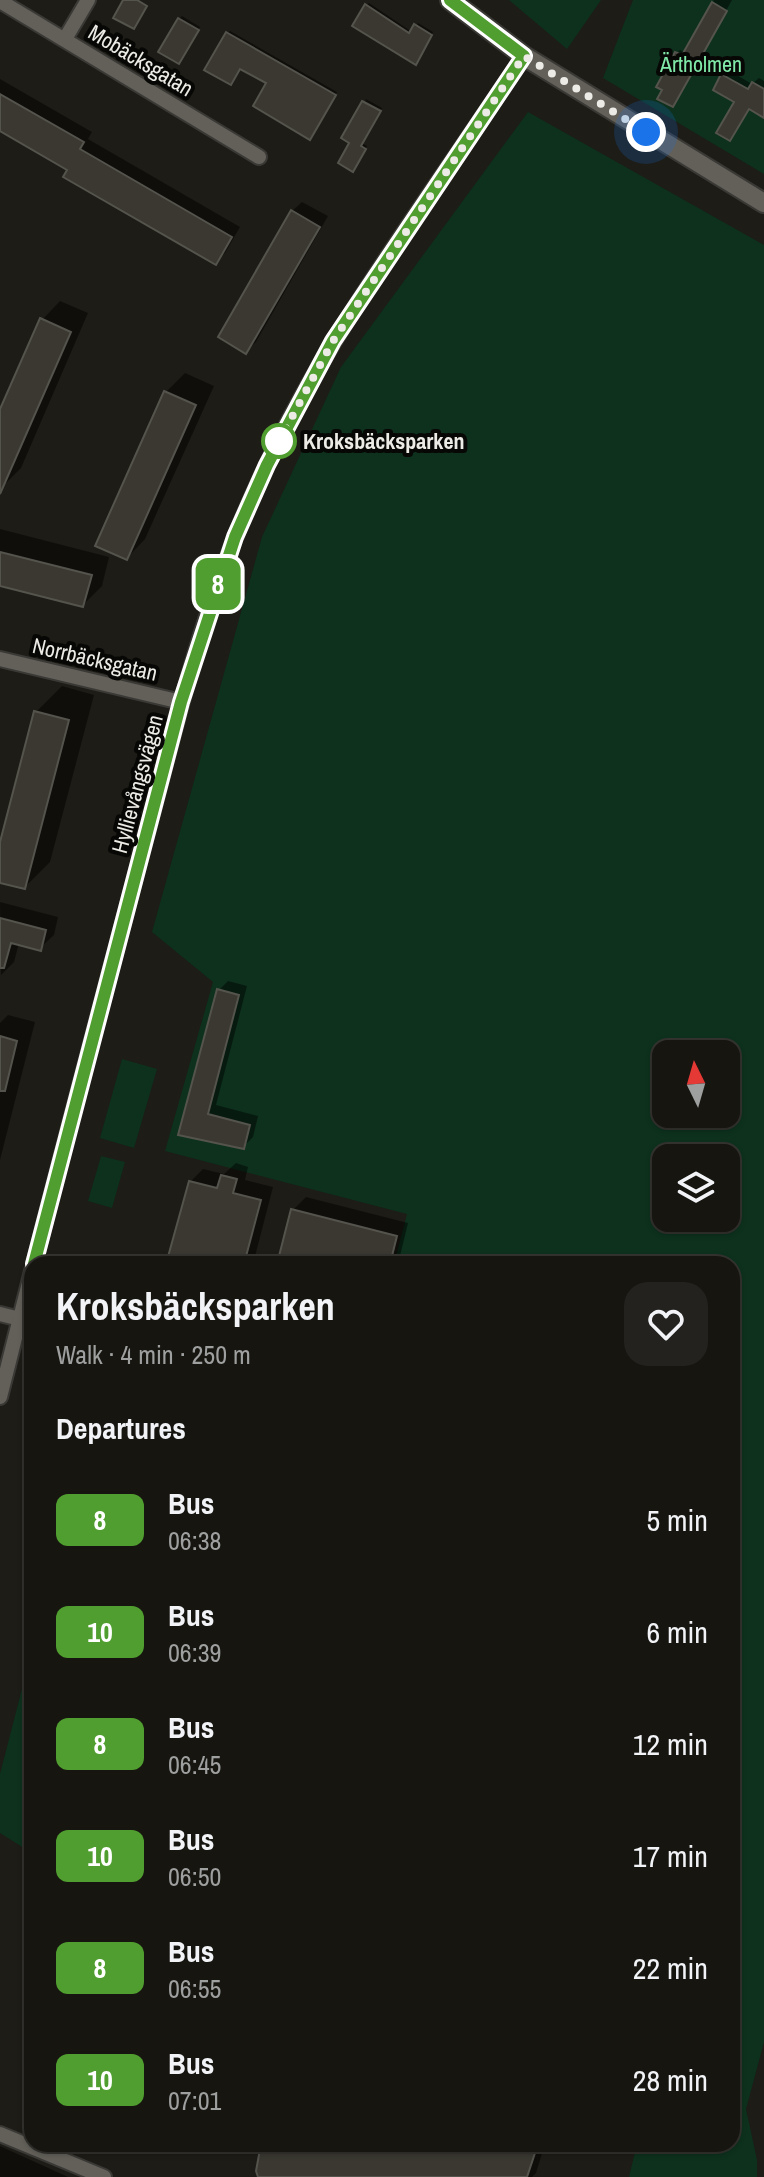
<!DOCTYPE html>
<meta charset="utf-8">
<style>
body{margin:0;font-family:"Archivo Narrow",sans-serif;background:#23221e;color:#f1f3f6;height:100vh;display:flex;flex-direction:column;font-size:30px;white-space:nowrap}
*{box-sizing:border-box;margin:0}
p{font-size:26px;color:#9e9f9f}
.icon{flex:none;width:44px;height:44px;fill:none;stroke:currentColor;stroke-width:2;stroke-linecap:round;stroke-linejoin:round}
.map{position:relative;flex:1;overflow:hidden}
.side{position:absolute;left:24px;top:1256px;width:716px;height:896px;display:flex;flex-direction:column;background:#161510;border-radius:24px;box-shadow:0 2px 6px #0004,0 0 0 2px #353430}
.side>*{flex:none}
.badge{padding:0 16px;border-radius:12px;font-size:28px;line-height:52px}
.needle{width:52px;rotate:355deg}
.tools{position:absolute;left:652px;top:1040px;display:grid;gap:16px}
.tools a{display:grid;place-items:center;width:88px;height:88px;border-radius:16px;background:#161510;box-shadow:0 2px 6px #0004,0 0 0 2px #353430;font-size:40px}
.you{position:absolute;width:40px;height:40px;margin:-20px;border:6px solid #fff;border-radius:50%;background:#1a73e8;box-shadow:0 0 0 12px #1a73e833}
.map>.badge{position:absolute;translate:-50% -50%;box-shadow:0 0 0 4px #fff}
h2{padding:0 32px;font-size:30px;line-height:72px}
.round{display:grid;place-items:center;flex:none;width:84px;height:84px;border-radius:24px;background:#23221e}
.headline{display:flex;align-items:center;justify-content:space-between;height:136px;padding:0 32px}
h1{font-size:38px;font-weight:700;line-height:60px}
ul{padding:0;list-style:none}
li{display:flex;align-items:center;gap:24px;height:112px;padding:0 32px}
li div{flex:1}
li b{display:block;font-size:30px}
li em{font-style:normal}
li .badge{min-width:88px;font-weight:700;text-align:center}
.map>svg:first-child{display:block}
.green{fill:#0d311d;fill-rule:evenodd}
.shadow{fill:#0007}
.building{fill:#3a3831;stroke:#54534c;stroke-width:2}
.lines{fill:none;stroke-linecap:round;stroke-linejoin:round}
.minor-casing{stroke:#3a3935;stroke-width:18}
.tertiary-casing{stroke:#3a3935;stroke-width:22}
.minor{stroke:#626059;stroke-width:14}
.tertiary{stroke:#626059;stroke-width:18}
.line-casing{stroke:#fff;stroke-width:18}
.line{stroke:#509e2f;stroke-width:12}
.walk{stroke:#ecebe6;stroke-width:8;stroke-dasharray:0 14.4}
.stop-dot{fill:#fff;stroke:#509e2f;stroke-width:4}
.labels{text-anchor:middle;stroke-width:8;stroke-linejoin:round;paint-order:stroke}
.street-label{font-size:22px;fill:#ecebe6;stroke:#070705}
.park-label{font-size:22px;fill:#81eaa9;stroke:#070705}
.stop-label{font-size:22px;font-weight:bold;fill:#ecebe6;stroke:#070705;text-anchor:start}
</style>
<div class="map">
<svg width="764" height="2177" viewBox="0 0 764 2177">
<rect width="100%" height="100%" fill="#1d1c16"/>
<g class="green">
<polygon points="509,0 601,0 567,49"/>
<polygon points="633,0 764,0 764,174 603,78"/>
<path d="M 528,112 L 764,245 L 764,2042 L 746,2109 L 757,2160 L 757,2177 L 629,2177 L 637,2144 L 732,2144 L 732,1264 L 394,1264 L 407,1214 L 165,1151 L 213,982 L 152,932 L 262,537 L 341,367 ZM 666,1054 L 726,1054 L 726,1114 L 666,1114 ZM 666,1158 L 726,1158 L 726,1218 L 666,1218 Z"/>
<polygon points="122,1059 157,1069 134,1148 100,1138"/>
<polygon points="101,1156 125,1162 112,1208 88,1201"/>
<polygon points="30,1658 32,1659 32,1853 0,1833 0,1774"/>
</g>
<g class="shadow">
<polygon points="714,0 732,0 675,102 677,53 680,50 686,53"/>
<polygon points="369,3 412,32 418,23 433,32 418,60 367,5"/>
<polygon points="182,16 200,27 182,59 179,19"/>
<polygon points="230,31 337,92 312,135 227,33"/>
<polygon points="728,70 752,84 759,78 764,81 764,116 750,107 729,139 737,101 723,75"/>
<polygon points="0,79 92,132 88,139 240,227 225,253 215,262 70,169 0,129"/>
<polygon points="366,99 382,108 362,143 367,146 355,167 352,142"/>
<polygon points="302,202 328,216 256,342 246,351 292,211"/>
<polygon points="60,301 88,313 21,468 2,487 0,414 42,320"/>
<polygon points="185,373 214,386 145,539 127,558 166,392"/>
<polygon points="0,529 109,557 102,586 83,605 0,584"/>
<polygon points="62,686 94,695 50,862 25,887 0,881 0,850 36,712"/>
<polygon points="0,902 58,917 54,935 40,948 19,943 14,962 1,975"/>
<polygon points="228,981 247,986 216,1105 258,1116 253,1137 244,1146 181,1133 219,990"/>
<polygon points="8,1015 35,1022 0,1160 0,1023"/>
<polygon points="236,1163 248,1167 245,1180 273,1187 253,1264 168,1264 190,1182 203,1169 224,1174"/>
<polygon points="306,1197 408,1223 398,1264 279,1264 293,1210"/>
<polygon points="263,2144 545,2144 536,2173 532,2177 262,2177"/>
<polygon points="0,2146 68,2177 0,2177"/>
</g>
<g class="building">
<polygon points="123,0 137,0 147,6 134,29 113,18"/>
<polygon points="712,2 727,11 673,107 657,99 662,90 656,87 675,52 682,55"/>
<polygon points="365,4 409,33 414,24 432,35 416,65 352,26"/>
<polygon points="178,18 199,30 179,64 158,52"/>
<polygon points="226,32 336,95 310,140 253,106 266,83 240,69 231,85 204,70"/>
<polygon points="721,74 748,89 752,82 764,89 764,118 749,109 730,141 716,133 734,102 713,90"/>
<polygon points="0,94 84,142 80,149 232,237 216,265 63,177 67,170 0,131"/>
<polygon points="362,101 381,111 361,146 366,149 353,172 338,163 349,143 341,138"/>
<polygon points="291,210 320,227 246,354 218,337"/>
<polygon points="40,318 71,332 0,494 0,409"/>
<polygon points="164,391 196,405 127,560 95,546"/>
<polygon points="0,552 92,575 83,607 0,586"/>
<polygon points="34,711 69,720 25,889 0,883 0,842"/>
<polygon points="0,918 46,930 41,951 11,943 4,968 0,968"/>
<polygon points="217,989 239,995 208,1114 250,1125 244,1149 178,1135"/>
<polygon points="0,1036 17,1041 5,1091 0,1091"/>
<polygon points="221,1175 237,1179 233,1193 261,1200 244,1264 166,1264 189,1181 217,1188"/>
<polygon points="291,1209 397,1236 390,1264 277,1264"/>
<polygon points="261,2144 538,2144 527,2177 258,2177 256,2171"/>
</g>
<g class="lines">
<defs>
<g id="minor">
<polyline points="0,1 259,157"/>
<polyline points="65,39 88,0"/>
<polyline points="0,659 181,702"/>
<path d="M 34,1264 C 69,1125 106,987 143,848 C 175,729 202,608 253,495 C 323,337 429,199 524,56"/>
<polyline points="0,1314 20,1319"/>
<polyline points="0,1397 32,1271"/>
<polyline points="0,2134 104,2177"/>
</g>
<polyline id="tertiary" points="450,0 524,56 764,203"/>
</defs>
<use href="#minor" class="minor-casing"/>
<use href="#tertiary" class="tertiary-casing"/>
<use href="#minor" class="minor"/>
<use href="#tertiary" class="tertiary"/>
</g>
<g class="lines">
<defs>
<polyline id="line" points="34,1264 181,702 235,537 267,465 333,341 524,56 450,0"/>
</defs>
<use href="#line" class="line-casing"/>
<use href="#line" class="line"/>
<polyline class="walk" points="279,441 333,341 524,56 646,132"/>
</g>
<circle class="stop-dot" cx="279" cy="441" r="16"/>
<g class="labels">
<g class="street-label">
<text transform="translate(141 60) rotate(31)" y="8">Mobäcksgatan</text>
<text transform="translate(95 659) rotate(13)" y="8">Norrbäcksgatan</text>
<text transform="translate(137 784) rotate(-75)" y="8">Hyllievångsvägen</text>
</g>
<g class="park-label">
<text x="701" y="72">Ärtholmen</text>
</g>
<g class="stop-label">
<text x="303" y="449">Kroksbäcksparken</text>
</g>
</g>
</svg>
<div class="tools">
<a><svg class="needle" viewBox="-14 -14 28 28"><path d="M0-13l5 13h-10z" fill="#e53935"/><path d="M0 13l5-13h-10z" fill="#9e9f9f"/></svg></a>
<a><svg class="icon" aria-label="layers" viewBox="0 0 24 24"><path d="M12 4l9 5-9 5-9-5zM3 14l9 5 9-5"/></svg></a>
</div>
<div class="you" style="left:646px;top:132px"></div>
<b class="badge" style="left:218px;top:584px;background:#509e2f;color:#fff">8</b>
<section class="side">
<div class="headline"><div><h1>Kroksbäcksparken</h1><p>Walk · 4 min · 250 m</p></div><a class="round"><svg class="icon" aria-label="heart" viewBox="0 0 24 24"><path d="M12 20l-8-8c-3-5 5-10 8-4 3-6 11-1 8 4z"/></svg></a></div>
<h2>Departures</h2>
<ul>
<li><span class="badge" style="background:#509e2f;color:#fff">8</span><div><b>Bus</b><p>06:38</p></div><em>5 min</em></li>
<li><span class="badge" style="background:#509e2f;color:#fff">10</span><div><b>Bus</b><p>06:39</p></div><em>6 min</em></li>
<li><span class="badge" style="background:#509e2f;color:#fff">8</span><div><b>Bus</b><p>06:45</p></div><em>12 min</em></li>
<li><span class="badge" style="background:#509e2f;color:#fff">10</span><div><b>Bus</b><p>06:50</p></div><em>17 min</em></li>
<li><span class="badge" style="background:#509e2f;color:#fff">8</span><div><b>Bus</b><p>06:55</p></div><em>22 min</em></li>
<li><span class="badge" style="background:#509e2f;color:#fff">10</span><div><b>Bus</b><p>07:01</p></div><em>28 min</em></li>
</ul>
</section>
</div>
